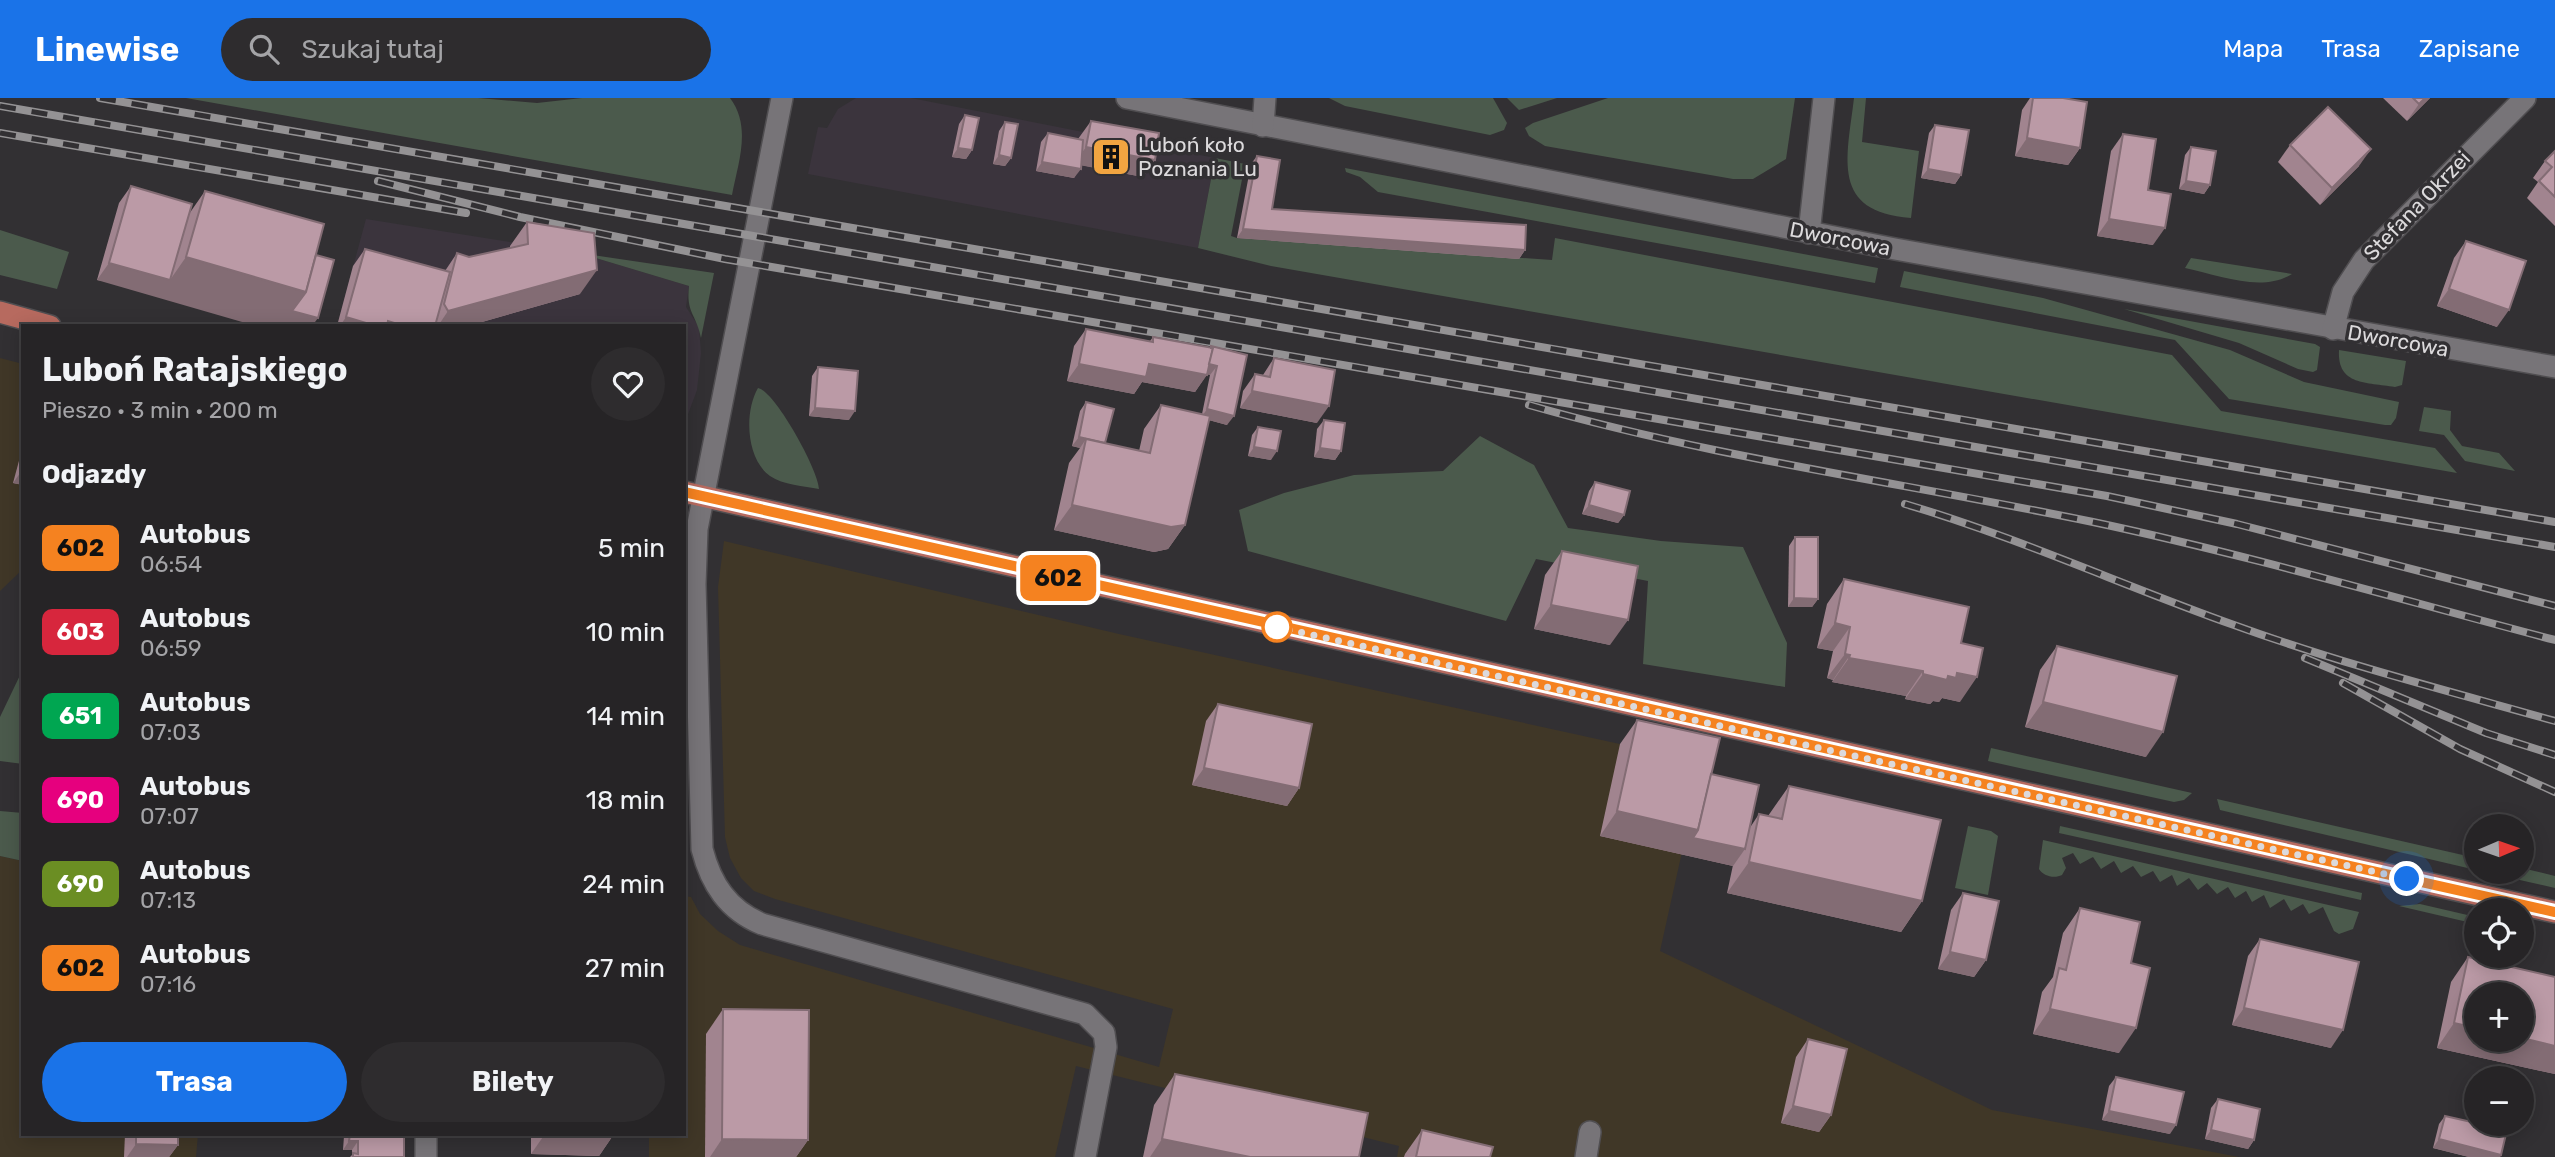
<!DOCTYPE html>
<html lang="pl">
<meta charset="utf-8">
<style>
body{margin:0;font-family:Rubik,sans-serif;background:#2e2c2e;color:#f1f3f6;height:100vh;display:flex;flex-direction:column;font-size:26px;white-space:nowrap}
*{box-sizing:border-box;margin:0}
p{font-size:23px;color:#a4a4a7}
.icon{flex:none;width:38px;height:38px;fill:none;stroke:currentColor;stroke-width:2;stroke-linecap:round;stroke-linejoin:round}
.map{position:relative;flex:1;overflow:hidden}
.panel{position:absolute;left:21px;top:226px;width:665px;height:812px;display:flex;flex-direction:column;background:#262426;border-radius:0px;box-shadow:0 4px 18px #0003,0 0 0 2px #424143}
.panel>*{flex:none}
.badge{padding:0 14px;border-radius:10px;font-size:24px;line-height:46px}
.needle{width:46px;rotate:88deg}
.fabs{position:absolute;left:2464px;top:716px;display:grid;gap:14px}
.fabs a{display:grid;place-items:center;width:70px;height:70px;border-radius:50%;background:#262426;box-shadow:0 4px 18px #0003,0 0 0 2px #424143;font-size:35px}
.you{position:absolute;width:35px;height:35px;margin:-18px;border:5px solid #fff;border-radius:50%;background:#1a73e8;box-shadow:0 0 0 10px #1a73e833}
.map>.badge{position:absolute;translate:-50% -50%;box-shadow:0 0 0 4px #fff}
h2{padding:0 21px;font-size:26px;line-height:63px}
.round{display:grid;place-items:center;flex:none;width:74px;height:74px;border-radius:37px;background:#2e2c2e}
.overview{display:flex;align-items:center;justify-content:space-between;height:119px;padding:0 21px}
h1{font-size:33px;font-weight:700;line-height:52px}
.action{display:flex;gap:14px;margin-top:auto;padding:14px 21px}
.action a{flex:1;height:80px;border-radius:42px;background:#1a73e8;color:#fff;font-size:28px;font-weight:700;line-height:80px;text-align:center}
.action a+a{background:#2e2c2e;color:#f1f3f6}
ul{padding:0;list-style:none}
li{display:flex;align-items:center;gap:21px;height:84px;padding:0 21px}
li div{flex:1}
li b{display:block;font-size:26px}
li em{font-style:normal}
li .badge{min-width:77px;font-weight:700;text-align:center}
header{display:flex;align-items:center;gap:42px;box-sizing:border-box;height:98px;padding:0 35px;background:#1a73e8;color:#fff}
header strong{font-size:33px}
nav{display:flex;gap:38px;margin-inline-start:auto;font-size:24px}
.search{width:490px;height:63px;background:#2e2c2e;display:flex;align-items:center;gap:18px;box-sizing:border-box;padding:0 24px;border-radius:38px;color:#a4a4a7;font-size:26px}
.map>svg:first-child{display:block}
.built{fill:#3b343d}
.industrial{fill:#403727}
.green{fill:#4b5a4c}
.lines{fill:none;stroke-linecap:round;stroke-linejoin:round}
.minor-casing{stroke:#504e51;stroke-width:24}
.major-casing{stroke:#504e51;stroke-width:24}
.minor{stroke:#777478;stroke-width:21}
.major{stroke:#b76a5f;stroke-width:21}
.rail-casing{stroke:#949294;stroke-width:8}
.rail{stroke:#323033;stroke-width:5;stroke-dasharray:16;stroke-linecap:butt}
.wall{fill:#a1848f}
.shaded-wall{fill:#836c74}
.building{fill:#bb9aa6;stroke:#836c74;stroke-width:2}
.line-casing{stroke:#fff;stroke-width:16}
.line{stroke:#f58220;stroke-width:10}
.walk{stroke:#dcdadc;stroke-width:7;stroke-dasharray:0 12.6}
.stop-dot{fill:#fff;stroke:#f58220;stroke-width:3.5}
.labels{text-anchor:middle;stroke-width:7;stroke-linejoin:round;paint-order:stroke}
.poi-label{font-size:21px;fill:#dcdadc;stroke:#323033;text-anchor:start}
.street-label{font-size:21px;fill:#dcdadc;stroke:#323033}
</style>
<header>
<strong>Linewise</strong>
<div class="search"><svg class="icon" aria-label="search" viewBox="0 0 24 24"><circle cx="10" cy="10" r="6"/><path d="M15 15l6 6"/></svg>Szukaj tutaj</div>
<nav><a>Mapa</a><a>Trasa</a><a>Zapisane</a></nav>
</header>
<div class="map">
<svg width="2555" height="1059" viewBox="0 0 2555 1059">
<rect width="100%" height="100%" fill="#323033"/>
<g class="built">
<polygon points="856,0 911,0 1215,60 1198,150 808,76 818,29 827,30 838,11"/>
<polygon points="366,121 579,155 689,188 686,209 699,229 701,255 697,292 687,319 684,322 684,228 337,228"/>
</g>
<g class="industrial">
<polygon points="0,260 23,266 23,471 0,493"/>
<polygon points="724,443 1119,536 1702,664 1660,853 1992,1012 2239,1059 1397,1059 1399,1048 1076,968 1055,1059 649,1059 649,1036 684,1036 684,798 691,799 700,816 718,833 740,847 1159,969 1173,911 775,801 754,793 741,780 730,760 725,739 718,489"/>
<polygon points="0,758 23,763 23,1036 198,1036 196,1059 0,1059"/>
</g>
<g class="green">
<path d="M 186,0 L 478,0 L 537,5 L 582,0 L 730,0 C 752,29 738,65 732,97 Z"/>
<polygon points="1329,0 1493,0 1507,25 1504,32 1490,37 1345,8"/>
<polygon points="1507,0 1557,0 1519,12"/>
<polygon points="1608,0 1795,0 1786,61 1753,81 1733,81 1545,48 1529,38 1525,30 1533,25"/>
<path d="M 1854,0 L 1866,0 L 1862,44 L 1919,53 L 1911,120 C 1830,114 1847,60 1854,0 Z"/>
<polygon points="1215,60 1245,66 1231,138 1237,140 1552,162 1555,140 2172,257 2221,313 2435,350 2457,375 1271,168 1198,150"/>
<polygon points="1345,70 1878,170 1875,185 1378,94 1360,79 1346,74"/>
<polygon points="0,132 69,154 57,191 0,177"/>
<path d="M 579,155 L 714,175 L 701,240 C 696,215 686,216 689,188 Z"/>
<path d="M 2191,160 L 2292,176 C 2261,195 2219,177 2185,170 Z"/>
<polygon points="1904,173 2043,200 2230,252 2304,284 2399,304 2396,320 2391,327 2385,327 2229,301 2175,242 1900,189"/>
<polygon points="2124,211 2315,246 2320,249 2317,272 2313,274 2298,271 2239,245"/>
<path d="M 2339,252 L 2406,263 L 2402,287 L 2395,289 C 2367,284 2337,288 2339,252 Z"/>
<path d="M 758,290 C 775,293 819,373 819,391 C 804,388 783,387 770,378 C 746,361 744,314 758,290 Z"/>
<polygon points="2424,309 2451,313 2450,332 2462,348 2499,355 2515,373 2465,363 2444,337 2419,333"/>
<polygon points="1480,338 1534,367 1568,430 1661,443 1743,449 1787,545 1785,589 1643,566 1648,483 1536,461 1506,523 1248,453 1239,412 1284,395 1354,377 1443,373"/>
<polygon points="23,571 23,666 0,663 0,619"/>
<polygon points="1991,650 2192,695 2184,702 2174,704 1988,663"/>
<polygon points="2217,701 2476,760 2476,772 2220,712"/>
<polygon points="0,713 23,715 23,763 0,758"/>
<polygon points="1968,728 1991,733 1998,738 1988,797 1955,790"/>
<polygon points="2060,728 2362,795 2361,802 2059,735"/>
<path d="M 2043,742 L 2359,814 L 2353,831 L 2339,836 L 2334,833 L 2323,809 L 2309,816 L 2303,806 L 2291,813 L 2284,801 L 2270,810 L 2264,797 L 2252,804 L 2246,793 L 2235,800 L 2228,789 L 2217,796 L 2207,785 L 2198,792 L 2189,780 L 2177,788 L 2172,777 L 2160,784 L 2153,773 L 2141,779 L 2133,768 L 2121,775 L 2114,763 L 2101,771 L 2093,759 L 2080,766 L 2073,755 L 2062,760 L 2066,770 L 2062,777 C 2054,781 2043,778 2039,771 Z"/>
<polygon points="2522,770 2555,778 2555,790 2484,774 2522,774"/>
<polygon points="2420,806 2476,819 2476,826 2399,808"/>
</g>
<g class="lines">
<defs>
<g id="minor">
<path d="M 782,0 L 697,431 L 695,486 L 702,751 C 711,786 728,812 762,826 L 1085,916 L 1104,935 L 1106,949 L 1085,1059"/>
<polyline points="1127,0 1895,151 2555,269"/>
<polyline points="1263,28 1265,0"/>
<polyline points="1809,135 1824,0"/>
<polyline points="2333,231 2343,194 2364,162 2525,0"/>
<polyline points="426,1059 426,1036"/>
<polyline points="1586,1059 1590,1034"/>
</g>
<g id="major">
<polyline points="0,214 50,228"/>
<polyline points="684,394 2555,814"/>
</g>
</defs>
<use href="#minor" class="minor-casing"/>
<use href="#major" class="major-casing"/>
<use href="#minor" class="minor"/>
<use href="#major" class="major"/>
<defs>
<g id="rail">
<polyline points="100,0 2555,424"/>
<polyline points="0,8 2555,449"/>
<polyline points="0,35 466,115"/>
<polyline points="378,83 520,119 725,161 2107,398 2237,426 2555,508"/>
<path d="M 1529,307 C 1714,360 1905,385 2093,424 C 2249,457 2402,502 2555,542"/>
<path d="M 1905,406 C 2017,439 2124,488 2234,527 C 2339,565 2448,593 2555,623"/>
<polyline points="2305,560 2486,635 2555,657"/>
<polyline points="2343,585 2460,651 2555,694"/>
</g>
</defs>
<use href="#rail" class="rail-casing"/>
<use href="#rail" class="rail"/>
</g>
<g class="wall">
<polygon points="2030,0 2063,0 2080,50 2068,67 2015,58 2022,12"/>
<polygon points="2383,0 2430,0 2407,23"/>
<polygon points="965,17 972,52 966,61 952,59 959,26"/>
<polygon points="1091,23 1143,79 1081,67 1074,80 1036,73 1041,44 1048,35 1078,41"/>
<polygon points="1005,24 1011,60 1005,68 993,66 999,33"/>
<polygon points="1935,27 1961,77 1955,86 1921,80 1929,35"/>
<polygon points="2123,36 2148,92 2153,147 2097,138 2111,53"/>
<polygon points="2290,47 2359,68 2320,107 2278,64"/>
<polygon points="2191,49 2210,87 2204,96 2179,91 2185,57"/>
<polygon points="2555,53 2555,128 2527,100 2538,84 2533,80 2545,63"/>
<polygon points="1257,58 1272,111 1525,152 1519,161 1237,140 1251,66"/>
<polygon points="131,88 189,116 205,93 316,157 318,220 97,182 119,105"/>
<polygon points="527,124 580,196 468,228 337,228 353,168 365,151 445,173 457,155 469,159 510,150 510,148"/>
<polygon points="2466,143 2497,229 2437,208 2454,160"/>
<polygon points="1086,231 1150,243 1153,239 1247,257 1227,327 1209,322 1185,427 1168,451 1154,454 1054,432 1069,365 1080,350 1072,348 1080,313 1086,304 1105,345 1139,353 1144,331 1161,307 1202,316 1210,277 1207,276 1195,294 1142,284 1134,296 1067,283 1074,248"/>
<polygon points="1274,260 1317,325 1240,310 1243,293 1255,276 1263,277"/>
<polygon points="818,269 849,322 809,318 812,278"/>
<polygon points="1324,322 1341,353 1335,362 1314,359 1317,331"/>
<polygon points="1258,329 1271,362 1248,358 1252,337"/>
<polygon points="23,348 23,387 13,385"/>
<polygon points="1595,384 1624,417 1618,425 1582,416 1589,393"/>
<polygon points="1795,439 1818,501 1812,509 1788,509 1789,448"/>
<polygon points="1562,453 1610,547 1534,531 1545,477"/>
<polygon points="1844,481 1961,545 1960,604 1942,600 1939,604 1933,603 1930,606 1905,601 1906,598 1832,584 1833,582 1827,580 1833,553 1817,550 1827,506"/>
<polygon points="2057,548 2146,659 2025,629 2040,572"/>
<polygon points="1218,606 1299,690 1287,708 1192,687 1206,623"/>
<polygon points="1637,622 1711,676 1749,731 1759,716 1768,718 1789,688 1922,803 1901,834 1727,795 1733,767 1733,768 1600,738 1620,646"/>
<polygon points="1963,795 1986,862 1974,879 1938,871 1951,812"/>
<polygon points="2080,810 2131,865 2119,955 2033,936 2042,894 2053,879 2063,835"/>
<polygon points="2260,841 2331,950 2232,927 2248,858"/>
<polygon points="2468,859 2555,879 2555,976 2437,950 2451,884"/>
<polygon points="723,911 808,1042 796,1059 705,1059 706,936"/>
<polygon points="1808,941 1831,1017 1819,1034 1781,1025 1796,959"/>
<polygon points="1175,976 1359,1059 1143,1059 1154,1007"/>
<polygon points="2116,979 2170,1036 2102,1022 2109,988"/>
<polygon points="2218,1001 2254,1042 2248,1051 2205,1041 2211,1010"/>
<polygon points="2445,1018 2501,1057 2500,1059 2469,1059 2433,1050 2439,1026"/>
<polygon points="1422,1032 1490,1059 1404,1059 1405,1056"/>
<polygon points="125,1036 178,1036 178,1047 169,1059 124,1059"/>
<polygon points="345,1036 404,1036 404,1059 350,1059 352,1057 352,1052 343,1052 344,1038"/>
<polygon points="531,1036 614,1036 599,1058 531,1056"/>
</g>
<g class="shaded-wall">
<polygon points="2425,0 2430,0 2407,23 2419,6"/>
<polygon points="2027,40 2080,50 2068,67 2015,58"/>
<polygon points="1086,49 1155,62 1143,79 1074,66"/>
<polygon points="958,50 972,52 966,61 952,59"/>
<polygon points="2371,51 2359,68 2320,107 2332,90"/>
<polygon points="999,57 1011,60 1005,68 993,66"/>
<polygon points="1042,64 1081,71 1074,80 1036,73"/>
<polygon points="1928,71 1961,77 1955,86 1921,80"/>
<polygon points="2186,83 2210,87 2204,96 2179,91"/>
<polygon points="2109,121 2165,130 2153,147 2097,138"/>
<polygon points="1243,131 1525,152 1519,161 1237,140"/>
<polygon points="186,159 306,194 318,220 312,228 256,228 97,182 109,165 170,182"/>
<polygon points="597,172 580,196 468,228 438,228 448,213"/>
<polygon points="2449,191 2509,212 2497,229 2437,208"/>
<polygon points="346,219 376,228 340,228"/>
<polygon points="388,223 404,228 385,228"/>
<polygon points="1079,266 1149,266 1207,277 1195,294 1142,284 1134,296 1067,283"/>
<polygon points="1208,266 1217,268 1210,277 1201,274"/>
<polygon points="1252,293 1329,308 1317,325 1240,310"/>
<polygon points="815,310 855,313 849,322 809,318"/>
<polygon points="1207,311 1234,318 1227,327 1201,320"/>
<polygon points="1079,339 1086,341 1080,350 1072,348"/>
<polygon points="1254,349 1277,353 1271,362 1248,358"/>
<polygon points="1320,350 1341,353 1335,362 1314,359"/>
<polygon points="23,371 23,387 13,385"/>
<polygon points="1072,407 1185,427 1168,451 1154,454 1054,432"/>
<polygon points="1589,407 1624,417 1618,425 1582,416"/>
<polygon points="1794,500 1818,501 1812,509 1788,509"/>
<polygon points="1551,507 1628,522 1610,547 1534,531"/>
<polygon points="1835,525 1850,529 1833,553 1817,550"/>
<polygon points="1845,556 1850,557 1833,582 1827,580"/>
<polygon points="1849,560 1923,573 1906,598 1832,584"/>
<polygon points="1957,575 1977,579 1960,604 1942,600 1939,604 1933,603 1930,606 1905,601 1923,576 1948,578"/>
<polygon points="2043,604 2163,634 2146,659 2025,629"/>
<polygon points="1204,670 1299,690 1287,708 1192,687"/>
<polygon points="1617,713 1698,732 1745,751 1733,768 1600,738"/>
<polygon points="1749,764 1922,803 1901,834 1727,795"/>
<polygon points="1950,854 1986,862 1974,879 1938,871"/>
<polygon points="2244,910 2343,932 2331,950 2232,927"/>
<polygon points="2050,911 2136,930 2119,955 2033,936"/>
<polygon points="2454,925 2476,930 2476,942 2522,942 2522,940 2555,948 2555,976 2437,950"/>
<polygon points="1793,1008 1831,1017 1819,1034 1781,1025"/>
<polygon points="2109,1013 2176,1027 2170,1036 2102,1022"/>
<polygon points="2211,1032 2254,1042 2248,1051 2205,1041"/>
<polygon points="545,1036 614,1036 599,1058 531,1056"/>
<polygon points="722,1041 808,1042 796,1059 710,1059"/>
<polygon points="1162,1041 1250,1059 1150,1059"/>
<polygon points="2439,1041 2501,1057 2500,1059 2469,1059 2433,1050"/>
<polygon points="349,1043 358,1043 352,1052 343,1052"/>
<polygon points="136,1046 178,1047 169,1059 127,1059"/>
</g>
<g class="building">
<polygon points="2033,0 2063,0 2087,4 2080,50 2027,40"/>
<polygon points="2413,0 2425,0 2419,6"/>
<polygon points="2328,9 2371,51 2332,90 2290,47"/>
<polygon points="965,17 979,20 972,52 958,50"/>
<polygon points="1091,23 1159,35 1155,62 1086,49"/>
<polygon points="1005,24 1018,26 1011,60 999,57"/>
<polygon points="1935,27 1969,32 1961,77 1928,71"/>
<polygon points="1048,35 1083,42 1081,71 1042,64"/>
<polygon points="2123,36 2156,41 2148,92 2171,96 2165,130 2109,121"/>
<polygon points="2191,49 2216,53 2210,87 2186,83"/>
<polygon points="2555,53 2555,99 2539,83 2552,69 2545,63"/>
<polygon points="1257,58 1280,62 1272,111 1526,127 1525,152 1243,131"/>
<polygon points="131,88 192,106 170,182 109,165"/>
<polygon points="205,93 324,126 306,194 186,159"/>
<polygon points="527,124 594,135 597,172 448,213 444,206 457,155 469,159 528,146"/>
<polygon points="2466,143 2526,163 2509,212 2449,191"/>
<polygon points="365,151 450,174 435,228 404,228 388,223 387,228 376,228 346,219"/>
<polygon points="316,157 334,162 318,220 292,213 306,194"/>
<polygon points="1086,231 1153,244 1153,239 1213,250 1207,277 1149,266 1146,279 1079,266"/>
<polygon points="1211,248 1247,257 1234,318 1207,311 1217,268 1209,266 1213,250 1211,250"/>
<polygon points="1274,260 1335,272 1329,308 1252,293 1255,276 1270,279"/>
<polygon points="818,269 858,273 855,313 815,310"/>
<polygon points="1086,304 1114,311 1105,345 1079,339"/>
<polygon points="1161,307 1210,318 1185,427 1171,429 1072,407 1086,341 1150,355"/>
<polygon points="1324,322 1345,325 1341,353 1320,350"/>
<polygon points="1258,329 1281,333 1277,353 1254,349"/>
<polygon points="1595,384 1630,393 1624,417 1589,407"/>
<polygon points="1795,439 1818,439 1818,501 1794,500"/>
<polygon points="1562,453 1638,468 1628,522 1551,507"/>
<polygon points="1844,481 1969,509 1961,545 1983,550 1977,579 1957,575 1956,580 1948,578 1947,582 1923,576 1923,573 1849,560 1850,557 1845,556 1850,529 1835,525"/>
<polygon points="2057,548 2177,578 2163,634 2043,604"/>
<polygon points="1218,606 1312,626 1299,690 1204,670"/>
<polygon points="1637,622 1720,640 1698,732 1617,713"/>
<polygon points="1711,676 1759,687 1745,751 1693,740 1698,732"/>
<polygon points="1789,688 1941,722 1922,803 1749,764 1759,716 1782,721"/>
<polygon points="1963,795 1999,803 1986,862 1950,854"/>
<polygon points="2080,810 2140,824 2131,865 2150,870 2136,930 2050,911 2059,870 2066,872"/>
<polygon points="2260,841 2359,864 2343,932 2244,910"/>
<polygon points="2468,859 2555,879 2555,948 2522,940 2522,896 2476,896 2476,930 2454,925"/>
<polygon points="723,911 809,912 808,1042 722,1041"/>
<polygon points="1808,941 1847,951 1831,1017 1793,1008"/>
<polygon points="1175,976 1368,1015 1359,1059 1250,1059 1162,1041"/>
<polygon points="2116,979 2184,994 2176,1027 2109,1013"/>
<polygon points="2218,1001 2260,1011 2254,1042 2211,1032"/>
<polygon points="2445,1018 2507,1032 2501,1057 2439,1041"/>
<polygon points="1422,1032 1493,1049 1490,1059 1416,1059"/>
<polygon points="136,1036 178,1036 178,1047 136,1046"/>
<polygon points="350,1036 404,1036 404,1059 353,1059 353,1055 358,1056 358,1043 349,1043"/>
</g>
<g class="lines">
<defs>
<polyline id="line" points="684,394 2555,814"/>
</defs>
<use href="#line" class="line-casing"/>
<use href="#line" class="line"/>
<polyline class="walk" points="1277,529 2407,781"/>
</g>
<defs>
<symbol id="building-square" viewBox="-11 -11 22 22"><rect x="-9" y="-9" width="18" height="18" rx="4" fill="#f2a541" stroke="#323033"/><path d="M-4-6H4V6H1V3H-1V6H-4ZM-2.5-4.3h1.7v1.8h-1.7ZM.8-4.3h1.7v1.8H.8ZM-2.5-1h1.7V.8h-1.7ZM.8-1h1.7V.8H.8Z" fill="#111"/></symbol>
</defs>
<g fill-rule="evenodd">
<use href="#building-square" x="1089" y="37" width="44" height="44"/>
</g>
<circle class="stop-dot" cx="1277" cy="529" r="14"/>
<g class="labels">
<g class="poi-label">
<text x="1138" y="54">Luboń koło<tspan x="1138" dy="24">Poznania Lu</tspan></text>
</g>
<g class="street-label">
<text transform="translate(2417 108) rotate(-46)" y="7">Stefana Okrzei</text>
<text transform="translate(1840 141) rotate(11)" y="7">Dworcowa</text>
<text transform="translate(2398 243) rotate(10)" y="7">Dworcowa</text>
</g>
</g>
</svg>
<div class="fabs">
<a><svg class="needle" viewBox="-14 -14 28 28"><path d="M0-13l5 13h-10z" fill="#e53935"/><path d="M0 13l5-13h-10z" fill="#a4a4a7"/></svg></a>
<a><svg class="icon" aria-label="locate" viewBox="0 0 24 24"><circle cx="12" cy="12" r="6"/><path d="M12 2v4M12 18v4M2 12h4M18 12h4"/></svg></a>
<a>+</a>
<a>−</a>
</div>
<div class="you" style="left:2407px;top:781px"></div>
<b class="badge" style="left:1058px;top:480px;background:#f58220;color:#111">602</b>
<section class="panel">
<div class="overview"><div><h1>Luboń Ratajskiego</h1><p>Pieszo · 3 min · 200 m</p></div><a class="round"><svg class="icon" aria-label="heart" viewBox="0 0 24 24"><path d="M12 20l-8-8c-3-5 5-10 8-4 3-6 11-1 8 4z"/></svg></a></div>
<h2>Odjazdy</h2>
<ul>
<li><span class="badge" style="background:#f58220;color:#111">602</span><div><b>Autobus</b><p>06:54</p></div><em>5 min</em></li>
<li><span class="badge" style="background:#d7263d;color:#fff">603</span><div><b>Autobus</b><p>06:59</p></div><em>10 min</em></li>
<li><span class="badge" style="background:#00a651;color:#fff">651</span><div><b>Autobus</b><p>07:03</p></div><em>14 min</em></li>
<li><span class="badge" style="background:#e6007e;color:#fff">690</span><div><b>Autobus</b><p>07:07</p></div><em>18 min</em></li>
<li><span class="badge" style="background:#6b8e23;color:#fff">690</span><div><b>Autobus</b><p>07:13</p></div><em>24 min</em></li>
<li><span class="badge" style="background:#f58220;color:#111">602</span><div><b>Autobus</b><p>07:16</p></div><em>27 min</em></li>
</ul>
<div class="action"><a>Trasa</a><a>Bilety</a></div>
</section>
</div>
